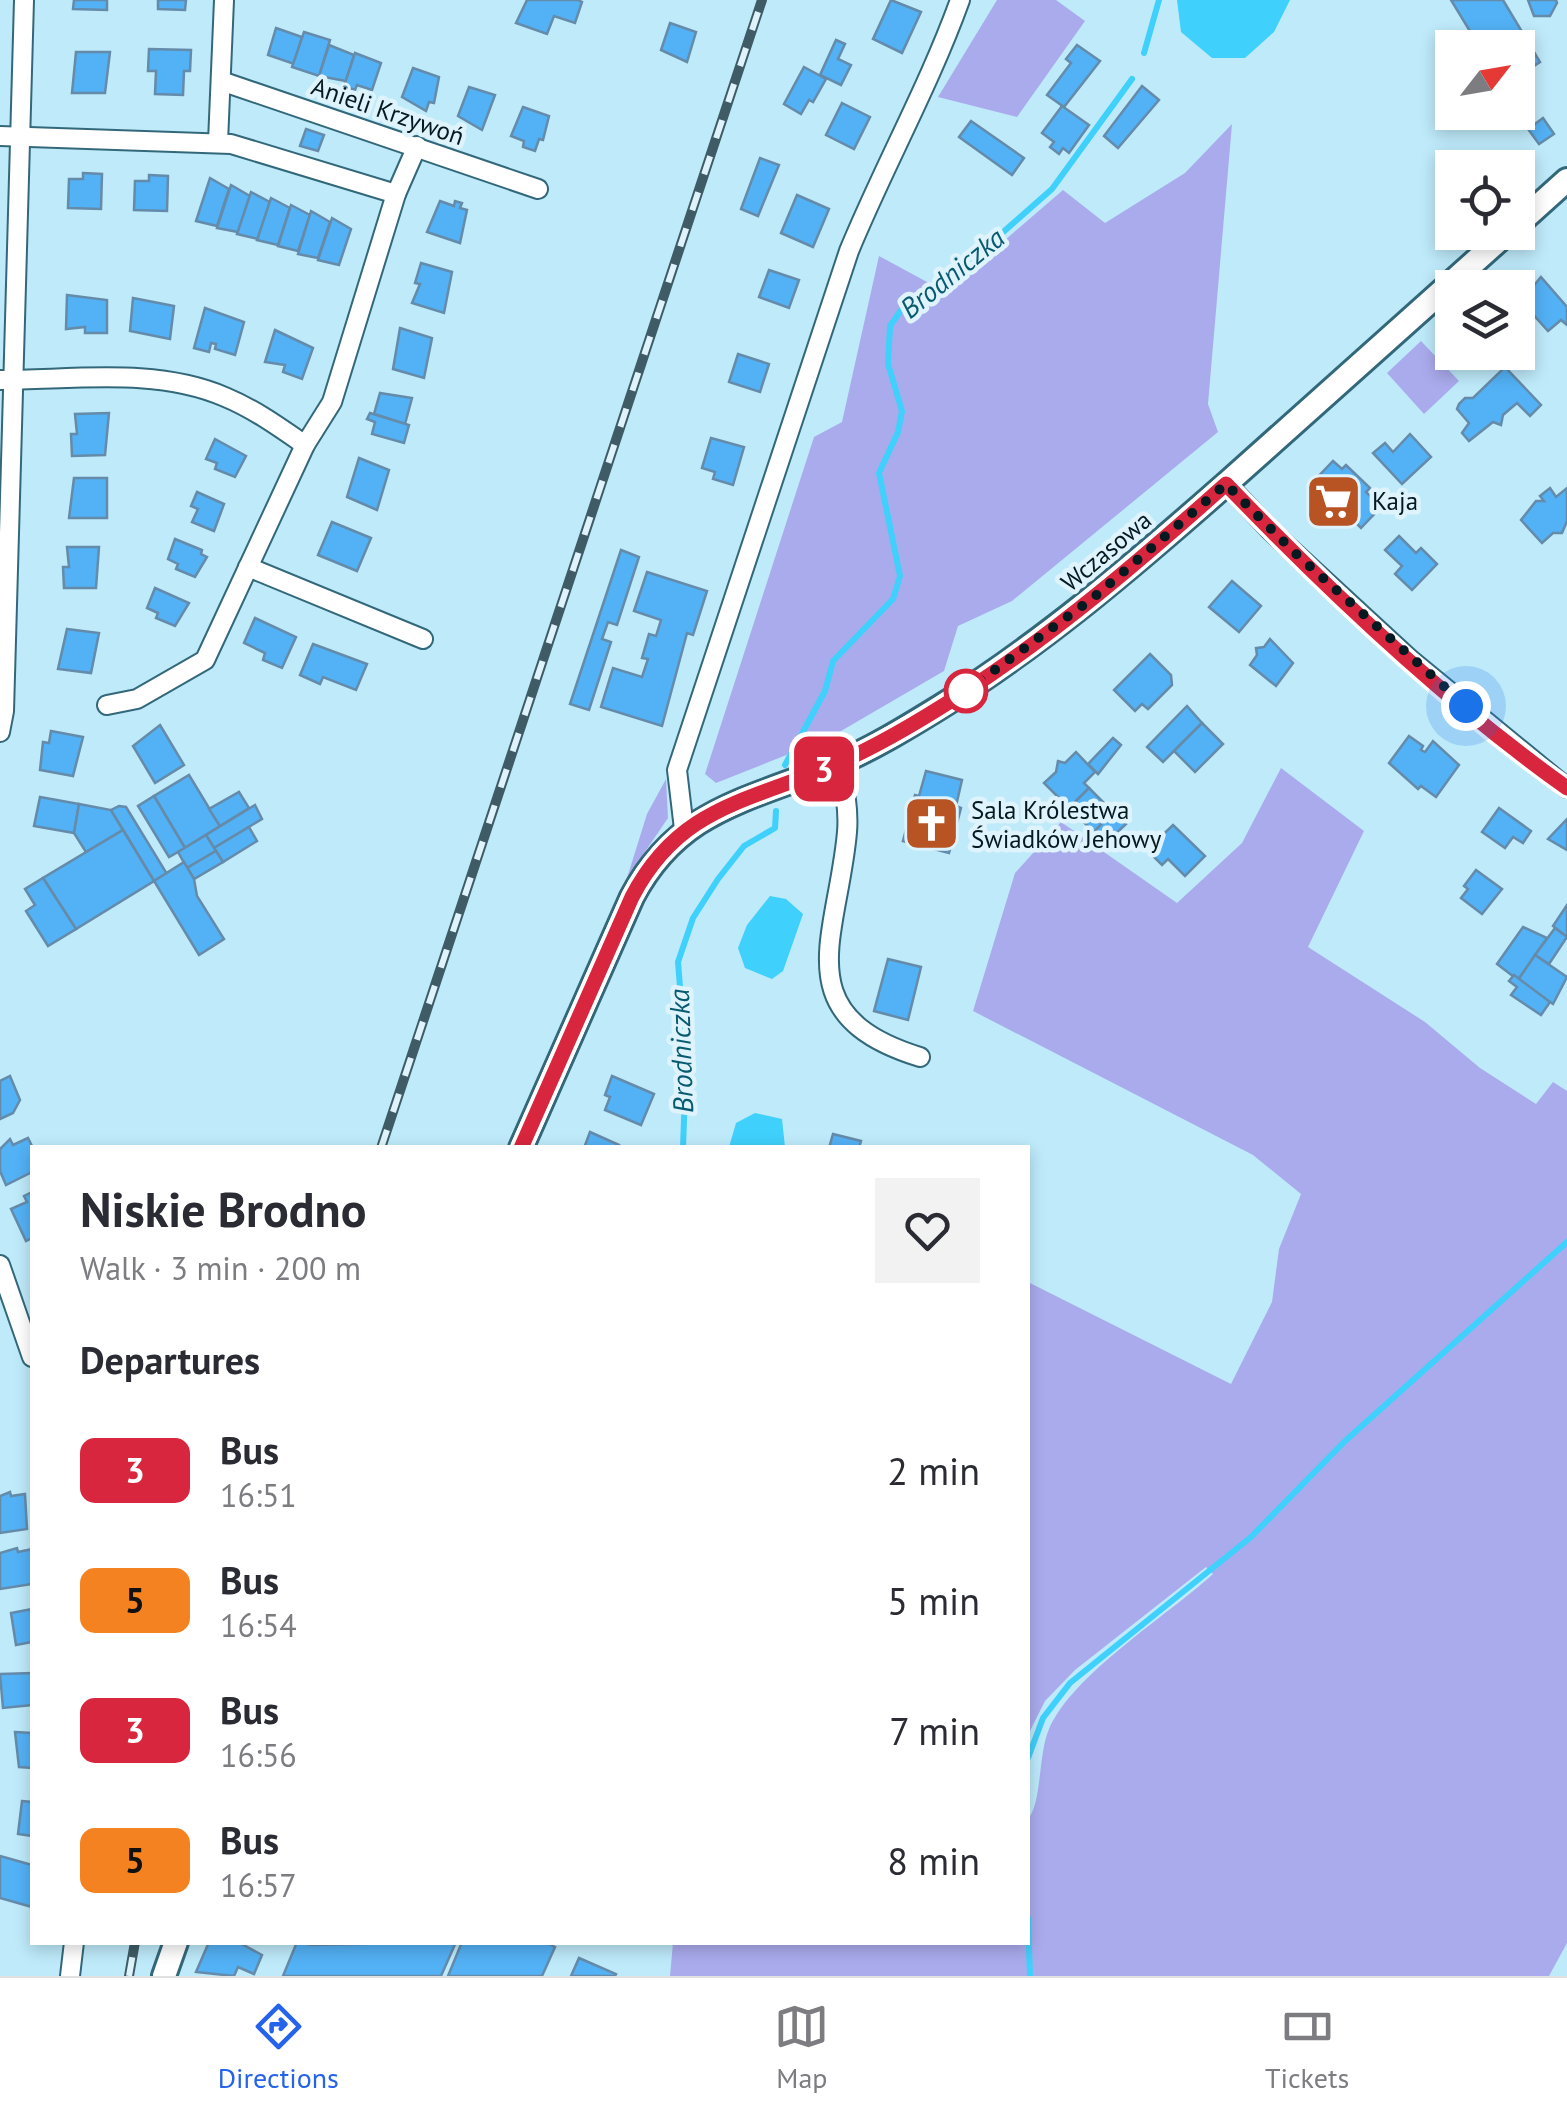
<!DOCTYPE html>
<meta charset="utf-8">
<style>
body{margin:0;font-family:"PT Sans",sans-serif;background:#f2f2f3;color:#2b2b33;height:100vh;display:flex;flex-direction:column;font-size:38px;white-space:nowrap}
*{box-sizing:border-box;margin:0}
p{font-size:32px;color:#7c7c81}
.icon{flex:none;width:55px;height:55px;fill:none;stroke:currentColor;stroke-width:2;stroke-linecap:round;stroke-linejoin:round}
.map{position:relative;flex:1;overflow:hidden}
.drawer{position:absolute;left:30px;top:1145px;width:1000px;height:800px;display:flex;flex-direction:column;background:#fff;border-radius:0px;box-shadow:0 5px 15px #0003}
.drawer>*{flex:none}
.badge{padding:0 20px;border-radius:15px;font-size:35px;line-height:65px}
.needle{width:65px;rotate:59deg}
.fabs{position:absolute;left:1435px;top:30px;display:grid;gap:20px}
.fabs a{display:grid;place-items:center;width:100px;height:100px;border-radius:0px;background:#fff;box-shadow:0 5px 15px #0003;font-size:50px}
.you{position:absolute;width:50px;height:50px;margin:-25px;border:8px solid #fff;border-radius:50%;background:#1a73e8;box-shadow:0 0 0 15px #1a73e833}
.map>.badge{position:absolute;translate:-50% -50%;box-shadow:0 0 0 5px #fff}
h2{padding:0 50px;font-size:38px;line-height:90px}
.round{display:grid;place-items:center;flex:none;width:105px;height:105px;border-radius:0px;background:#f2f2f3}
.summary{display:flex;align-items:center;justify-content:space-between;height:170px;padding:0 50px}
h1{font-size:48px;font-weight:800;line-height:75px}
ul{padding:0;list-style:none}
li{display:flex;align-items:center;gap:30px;height:130px;padding:0 50px}
li div{flex:1}
li b{display:block;font-size:38px}
li em{font-style:normal}
li .badge{min-width:110px;font-weight:700;text-align:center}
.tab-bar{display:flex;justify-content:space-around;align-items:center;height:140px;border-top:2px solid #e1e1e2;background:#fff;font-size:28px;color:#7c7c81}
.tab-bar a{display:grid;justify-items:center;gap:5px}
.tab-bar .active{color:#2563eb}
.map>svg:first-child{display:block}
.green{fill:#aaabed}
.water{fill:#3fd0fb}
.lines{fill:none;stroke-linecap:round;stroke-linejoin:round}
.stream{stroke:#3fd0fb;stroke-width:6}
.building{fill:#53b1f5;stroke:#658baa;stroke-width:2.5}
.minor-casing{stroke:#33687a;stroke-width:22}
.tertiary-casing{stroke:#33687a;stroke-width:28}
.minor{stroke:#fff;stroke-width:18}
.tertiary{stroke:#fff;stroke-width:22}
.rail-casing{stroke:#3f5c66;stroke-width:10}
.rail{stroke:#def3fb;stroke-width:6;stroke-dasharray:19;stroke-linecap:butt}
.line-casing{stroke:#fff;stroke-width:22}
.line{stroke:#d7263d;stroke-width:15}
.walk{stroke:#041920;stroke-width:10;stroke-dasharray:0 18}
.stop-dot{fill:#fff;stroke:#d7263d;stroke-width:5}
.labels{text-anchor:middle;stroke-width:9;stroke-linejoin:round;paint-order:stroke}
.street-label{font-size:25px;fill:#041920;stroke:#def3fb}
.poi-label{font-size:25px;fill:#041920;stroke:#def3fb;text-anchor:start}
.water-label{font-size:28px;font-style:italic;fill:#085a71;stroke:#def3fb}
</style>
<div class="map">
<svg width="1567" height="1976" viewBox="0 0 1567 1976">
<rect width="100%" height="100%" fill="#beeafa"/>
<g class="green">
<polygon points="997,0 1056,0 1085,21 1017,117 938,97"/>
<polygon points="1232,124 1208,404 1218,432 1012,601 958,626 944,671 829,738 716,783 705,774 814,437 842,422 879,256 940,289 983,259 1063,190 1105,223 1185,173"/>
<polygon points="1421,341 1459,381 1424,414 1387,373"/>
<path d="M 1281,768 L 1364,831 L 1308,947 L 1425,1022 L 1480,1068 L 1536,1104 L 1553,1082 L 1567,1091 L 1567,1943 L 1549,1976 L 670,1976 L 673,1943 L 1028,1942 L 1028,1819 C 1042,1803 1038,1754 1049,1729 C 1073,1674 1167,1616 1213,1574 L 1206,1567 L 1075,1670 L 1045,1701 L 1028,1735 L 1028,1282 L 1231,1384 L 1272,1302 L 1279,1249 L 1301,1194 L 1253,1155 L 973,1011 L 1015,873 L 1061,822 L 1177,903 L 1242,843 Z"/>
<polygon points="666,779 668,818 627,878 647,814"/>
</g>
<g class="water">
<polygon points="1177,0 1290,0 1274,32 1245,58 1212,58 1181,32"/>
<polygon points="770,896 786,899 803,914 783,971 772,979 745,968 738,948 747,925"/>
<polygon points="755,1113 782,1119 785,1147 729,1147 736,1123"/>
</g>
<g class="lines">
<g class="stream">
<polyline points="1144,53 1159,0"/>
<polyline points="785,765 825,691 833,661 893,599 900,576 879,473 898,432 902,411 888,364 890,326 906,303 985,248 1052,189 1132,79"/>
<polyline points="683,1148 686,1062 678,962 693,918 718,879 744,846 775,828 776,811"/>
<polyline points="1028,1758 1043,1718 1070,1683 1251,1537 1345,1441 1567,1242"/>
<polyline points="1028,1918 1030,1976"/>
</g>
</g>
<g class="building">
<polygon points="74,0 107,0 107,10 73,9"/>
<polygon points="158,0 186,0 185,10 158,9"/>
<polygon points="527,0 578,0 582,2 575,23 554,16 547,34 516,23"/>
<polygon points="891,0 921,12 902,53 873,39"/>
<polygon points="1451,0 1503,0 1540,62 1518,76 1518,48 1475,48 1479,46"/>
<polygon points="1528,0 1556,0 1557,3 1550,16 1534,16"/>
<polygon points="670,23 696,32 687,62 661,50"/>
<polygon points="276,28 302,37 294,64 268,55"/>
<polygon points="304,32 330,40 319,76 292,67"/>
<polygon points="836,40 845,44 838,59 851,65 841,85 820,75"/>
<polygon points="329,45 354,55 346,81 319,76"/>
<polygon points="1077,45 1100,61 1064,107 1047,95 1071,63 1066,59"/>
<polygon points="149,49 191,50 190,71 184,71 183,95 155,94 156,71 148,71"/>
<polygon points="76,52 110,52 105,93 72,93"/>
<polygon points="355,53 381,63 372,90 357,85 355,90 344,86"/>
<polygon points="804,67 826,79 813,102 809,100 801,114 784,104"/>
<polygon points="413,68 439,77 434,103 429,102 426,111 402,97"/>
<polygon points="1142,86 1159,100 1118,148 1104,136"/>
<polygon points="469,87 495,95 482,130 458,116"/>
<polygon points="842,103 870,117 854,149 826,135"/>
<polygon points="1062,106 1089,125 1069,153 1063,148 1059,154 1050,147 1054,142 1042,133"/>
<polygon points="523,107 549,116 543,140 539,139 535,151 523,147 524,141 511,136"/>
<polygon points="1543,118 1554,134 1539,144 1528,129"/>
<polygon points="971,121 1024,158 1012,175 959,137"/>
<polygon points="306,129 324,135 318,151 300,146"/>
<polygon points="760,158 779,165 758,216 741,209"/>
<polygon points="83,173 102,174 101,209 68,208 69,179 83,179"/>
<polygon points="149,175 168,176 167,211 134,210 135,181 149,181"/>
<polygon points="210,178 229,189 217,226 196,221"/>
<polygon points="231,185 250,196 238,232 217,228"/>
<polygon points="251,192 270,202 258,239 237,234"/>
<polygon points="797,195 829,209 813,247 781,233"/>
<polygon points="271,198 290,208 278,245 257,240"/>
<polygon points="440,201 454,206 455,201 462,203 460,208 467,210 460,243 427,232"/>
<polygon points="291,205 310,215 298,251 278,246"/>
<polygon points="311,211 330,222 318,258 298,254"/>
<polygon points="332,218 351,229 339,265 318,260"/>
<polygon points="421,263 452,272 444,313 412,303 420,284 415,283"/>
<polygon points="769,270 799,280 789,308 759,297"/>
<polygon points="1541,277 1567,307 1567,325 1561,320 1548,331 1521,301"/>
<polygon points="67,295 107,300 107,333 85,333 85,327 66,329"/>
<polygon points="133,298 174,306 170,339 130,331"/>
<polygon points="205,308 244,322 235,355 215,349 216,344 211,343 209,352 194,348"/>
<polygon points="400,328 432,338 424,378 393,369"/>
<polygon points="275,330 313,348 302,379 283,372 285,365 265,362"/>
<polygon points="738,354 769,364 760,392 729,382"/>
<polygon points="1505,367 1541,405 1530,416 1517,403 1503,415 1501,425 1493,422 1469,441 1462,433 1469,423 1457,409 1459,404 1465,398 1473,398"/>
<polygon points="380,393 412,398 405,424 374,414"/>
<polygon points="109,413 105,455 72,456 71,434 77,434 75,414"/>
<polygon points="370,413 409,425 404,443 372,434 375,422 367,419"/>
<polygon points="1410,434 1431,457 1402,484 1373,453 1385,443 1393,452"/>
<polygon points="711,438 744,447 733,485 713,479 715,472 702,468"/>
<polygon points="215,439 246,456 235,477 215,469 217,463 206,459"/>
<polygon points="359,458 389,470 377,510 347,497"/>
<polygon points="1333,461 1342,469 1346,465 1370,488 1366,492 1381,507 1361,528 1346,513 1339,520 1315,497 1322,491 1313,482"/>
<polygon points="74,478 107,478 107,518 69,518"/>
<polygon points="1550,488 1556,497 1567,488 1567,521 1562,533 1553,533 1542,543 1521,520 1536,501 1544,501 1540,496"/>
<polygon points="197,492 224,504 214,531 192,522 198,509 191,506"/>
<polygon points="332,522 371,538 357,571 318,555"/>
<polygon points="1399,536 1416,553 1421,548 1437,564 1412,590 1395,574 1402,566 1385,550"/>
<polygon points="175,539 202,550 201,554 207,557 195,577 176,569 178,564 168,559"/>
<polygon points="67,547 99,547 96,588 64,588 63,567 69,567"/>
<polygon points="621,550 639,557 617,625 608,622 602,639 611,642 589,710 570,704"/>
<polygon points="647,572 707,591 693,635 687,633 662,726 601,707 613,668 642,677 648,659 642,658 649,634 656,636 661,620 634,611"/>
<polygon points="1232,581 1261,606 1239,632 1209,607"/>
<polygon points="155,588 189,603 175,626 156,618 158,613 147,608"/>
<polygon points="255,618 296,637 282,668 263,660 265,653 244,643"/>
<polygon points="67,629 99,633 91,673 58,669"/>
<polygon points="1270,639 1293,663 1276,686 1250,665 1257,655 1256,648 1264,647"/>
<polygon points="313,644 367,664 356,690 323,677 320,684 300,675"/>
<polygon points="1150,654 1171,675 1172,685 1148,709 1142,704 1135,711 1114,690"/>
<polygon points="1187,706 1202,723 1163,762 1147,747"/>
<polygon points="1202,723 1223,744 1195,772 1174,751"/>
<polygon points="160,725 184,765 155,783 133,746"/>
<polygon points="51,731 83,737 73,776 40,770 43,742 49,743"/>
<polygon points="1409,736 1423,746 1421,750 1425,752 1433,741 1459,765 1436,797 1421,786 1418,789 1389,763"/>
<polygon points="1113,738 1121,745 1098,774 1088,764"/>
<polygon points="1076,752 1095,772 1084,783 1089,788 1069,808 1044,783 1056,772 1058,761 1065,763"/>
<polygon points="926,771 962,780 956,806 961,808 949,853 903,841 915,795 919,796"/>
<polygon points="189,775 220,826 185,848 154,796"/>
<polygon points="1089,788 1113,812 1094,832 1069,808"/>
<polygon points="239,792 249,808 220,826 209,809"/>
<polygon points="154,796 185,848 169,857 138,806"/>
<polygon points="40,797 79,804 74,833 34,826"/>
<polygon points="79,804 111,810 123,830 86,852 74,833"/>
<polygon points="255,805 262,819 214,848 206,835"/>
<polygon points="119,806 126,807 167,874 154,881 111,810"/>
<polygon points="1499,808 1531,831 1523,843 1513,837 1505,848 1482,832"/>
<polygon points="1113,812 1126,824 1105,844 1094,832"/>
<polygon points="1567,819 1567,850 1548,839"/>
<polygon points="1173,825 1205,856 1185,876 1168,859 1162,865 1147,850"/>
<polygon points="249,827 257,841 223,862 214,848"/>
<polygon points="123,830 154,881 76,929 43,878"/>
<polygon points="206,835 216,851 187,868 178,852"/>
<polygon points="216,851 223,862 194,879 187,868"/>
<polygon points="184,862 194,879 197,896 224,939 199,955 154,881"/>
<polygon points="1476,870 1502,889 1482,914 1461,898 1468,889 1464,886"/>
<polygon points="43,878 76,929 48,946 26,911 35,905 25,889"/>
<polygon points="1567,905 1567,937 1553,926"/>
<polygon points="1523,927 1547,938 1518,980 1497,964"/>
<polygon points="1555,928 1567,937 1549,964 1535,955"/>
<polygon points="1535,955 1567,977 1553,1004 1518,980"/>
<polygon points="888,959 921,967 908,1020 874,1011"/>
<polygon points="1514,975 1550,1002 1541,1015 1511,995 1517,987 1509,981"/>
<polygon points="10,1076 20,1100 13,1113 0,1119 0,1081"/>
<polygon points="612,1076 654,1094 641,1125 605,1110 610,1097 605,1095"/>
<polygon points="590,1132 619,1145 618,1148 584,1148"/>
<polygon points="833,1134 861,1141 859,1148 829,1148"/>
<polygon points="28,1138 33,1148 32,1172 6,1185 0,1171 0,1149 10,1139 13,1145"/>
<polygon points="32,1192 32,1238 26,1241 11,1209 27,1202 24,1196"/>
<polygon points="10,1492 11,1496 25,1494 27,1529 0,1533 0,1496"/>
<polygon points="17,1548 18,1552 32,1549 32,1584 0,1589 0,1553"/>
<polygon points="32,1609 32,1642 16,1645 11,1613"/>
<polygon points="32,1673 32,1705 3,1708 0,1674"/>
<polygon points="15,1732 32,1733 32,1768 19,1767"/>
<polygon points="22,1801 32,1802 32,1836 18,1834"/>
<polygon points="0,1856 32,1865 32,1907 0,1898"/>
<polygon points="209,1942 238,1942 262,1955 254,1974 238,1967 234,1976 196,1972"/>
<polygon points="297,1942 312,1945 456,1942 441,1976 283,1976"/>
<polygon points="462,1942 545,1942 555,1947 542,1976 448,1976"/>
<polygon points="579,1958 616,1974 615,1976 571,1976"/>
</g>
<g class="lines">
<defs>
<g id="minor">
<polyline points="221,81 538,189"/>
<polyline points="0,136 231,144 396,194"/>
<polyline points="218,142 224,0"/>
<path d="M 0,380 C 73,380 156,367 225,397 C 254,409 279,427 305,445"/>
<polyline points="1226,483 1271,531 1411,660 1567,788"/>
<polyline points="248,567 423,639"/>
<polyline points="107,705 137,699 205,660 305,445 332,402 396,194 417,146"/>
<polyline points="0,732 4,711 24,0"/>
<path d="M 839,763 C 844,786 849,808 847,832 C 838,936 784,1015 920,1057"/>
<path d="M 684,829 L 677,770 L 849,251 C 884,166 929,86 960,0"/>
<polyline points="0,1265 32,1357"/>
<polyline points="70,1976 74,1942"/>
</g>
<g id="tertiary">
<polyline points="1518,224 1567,180"/>
<path d="M 521,1148 L 632,897 C 679,808 748,801 834,765 C 870,750 906,728 940,707 C 1043,643 1135,564 1226,484 C 1320,400 1414,316 1508,232"/>
<polyline points="164,1976 176,1942"/>
</g>
</defs>
<use href="#minor" class="minor-casing"/>
<use href="#tertiary" class="tertiary-casing"/>
<use href="#minor" class="minor"/>
<use href="#tertiary" class="tertiary"/>
<defs>
<g id="rail">
<polyline points="381,1148 762,0"/>
<polyline points="129,1976 135,1942"/>
</g>
</defs>
<use href="#rail" class="rail-casing"/>
<use href="#rail" class="rail"/>
</g>
<g class="lines">
<defs>
<path id="line" d="M 521,1148 L 632,897 C 680,805 750,802 836,764 C 880,745 923,719 963,693 C 1057,632 1143,558 1226,484 C 1326,588 1449,704 1567,788"/>
</defs>
<use href="#line" class="line-casing"/>
<use href="#line" class="line"/>
<polyline class="walk" points="966,691 1093,598 1226,484 1294,552 1466,706"/>
</g>
<defs>
<symbol id="supermarket-square" viewBox="-11 -11 22 22"><rect x="-9" y="-9" width="18" height="18" rx="4" fill="#b85324" stroke="#def3fb"/><path d="M-6-5.5h2.5l.6 2H6L4.5 2H-2.5L-4.4-4H-6ZM-1.5 3.2a1.3 1.3 0 1 0 .1 0ZM3 3.2a1.3 1.3 0 1 0 .1 0Z" fill="#fff"/></symbol>
<symbol id="church-square" viewBox="-11 -11 22 22"><rect x="-9" y="-9" width="18" height="18" rx="4" fill="#b85324" stroke="#def3fb"/><path d="M-1.2-6h2.4v3.5h3.3v2.4h-3.3V6h-2.4V-.1h-3.3v-2.4h3.3Z" fill="#fff"/></symbol>
</defs>
<g fill-rule="evenodd">
<use href="#supermarket-square" x="1302" y="470" width="63" height="63"/>
<use href="#church-square" x="900" y="792" width="63" height="63"/>
</g>
<circle class="stop-dot" cx="966" cy="691" r="20"/>
<g class="labels">
<g class="street-label">
<text transform="translate(388 111) rotate(19)" y="9">Anieli Krzywoń</text>
<text transform="translate(1106 551) rotate(-40)" y="9">Wczasowa</text>
</g>
<g class="poi-label">
<text x="1372" y="510">Kaja</text>
<text x="971" y="819">Sala Królestwa<tspan x="971" dy="29">Świadków Jehowy</tspan></text>
</g>
<g class="water-label">
<text transform="translate(952 273) rotate(-39)" y="10">Brodniczka</text>
<text transform="translate(681 1051) rotate(-92)" y="10">Brodniczka</text>
</g>
</g>
</svg>
<div class="fabs">
<a><svg class="needle" viewBox="-14 -14 28 28"><path d="M0-13l5 13h-10z" fill="#e53935"/><path d="M0 13l5-13h-10z" fill="#7c7c81"/></svg></a>
<a><svg class="icon" aria-label="locate" viewBox="0 0 24 24"><circle cx="12" cy="12" r="6"/><path d="M12 2v4M12 18v4M2 12h4M18 12h4"/></svg></a>
<a><svg class="icon" aria-label="layers" viewBox="0 0 24 24"><path d="M12 4l9 5-9 5-9-5zM3 14l9 5 9-5"/></svg></a>
</div>
<div class="you" style="left:1466px;top:706px"></div>
<b class="badge" style="left:824px;top:769px;background:#d7263d;color:#fff">3</b>
<section class="drawer">
<div class="summary"><div><h1>Niskie Brodno</h1><p>Walk · 3 min · 200 m</p></div><a class="round"><svg class="icon" aria-label="heart" viewBox="0 0 24 24"><path d="M12 20l-8-8c-3-5 5-10 8-4 3-6 11-1 8 4z"/></svg></a></div>
<h2>Departures</h2>
<ul>
<li><span class="badge" style="background:#d7263d;color:#fff">3</span><div><b>Bus</b><p>16:51</p></div><em>2 min</em></li>
<li><span class="badge" style="background:#f58220;color:#111">5</span><div><b>Bus</b><p>16:54</p></div><em>5 min</em></li>
<li><span class="badge" style="background:#d7263d;color:#fff">3</span><div><b>Bus</b><p>16:56</p></div><em>7 min</em></li>
<li><span class="badge" style="background:#f58220;color:#111">5</span><div><b>Bus</b><p>16:57</p></div><em>8 min</em></li>
</ul>
</section>
</div>
<nav class="tab-bar">
<a class="active"><svg class="icon" aria-label="directions" viewBox="0 0 24 24"><path d="M12 3l9 9-9 9-9-9zM9 14v-3h6M13 9l2 2-2 2"/></svg>Directions</a>
<a><svg class="icon" aria-label="map" viewBox="0 0 24 24"><path d="M3 6l6-2 6 2 6-2v14l-6 2-6-2-6 2zM9 4v14M15 6v14"/></svg>Map</a>
<a><svg class="icon" aria-label="tickets" viewBox="0 0 24 24"><path d="M3 7h18v10H3zM15 7v10"/></svg>Tickets</a>
</nav>
